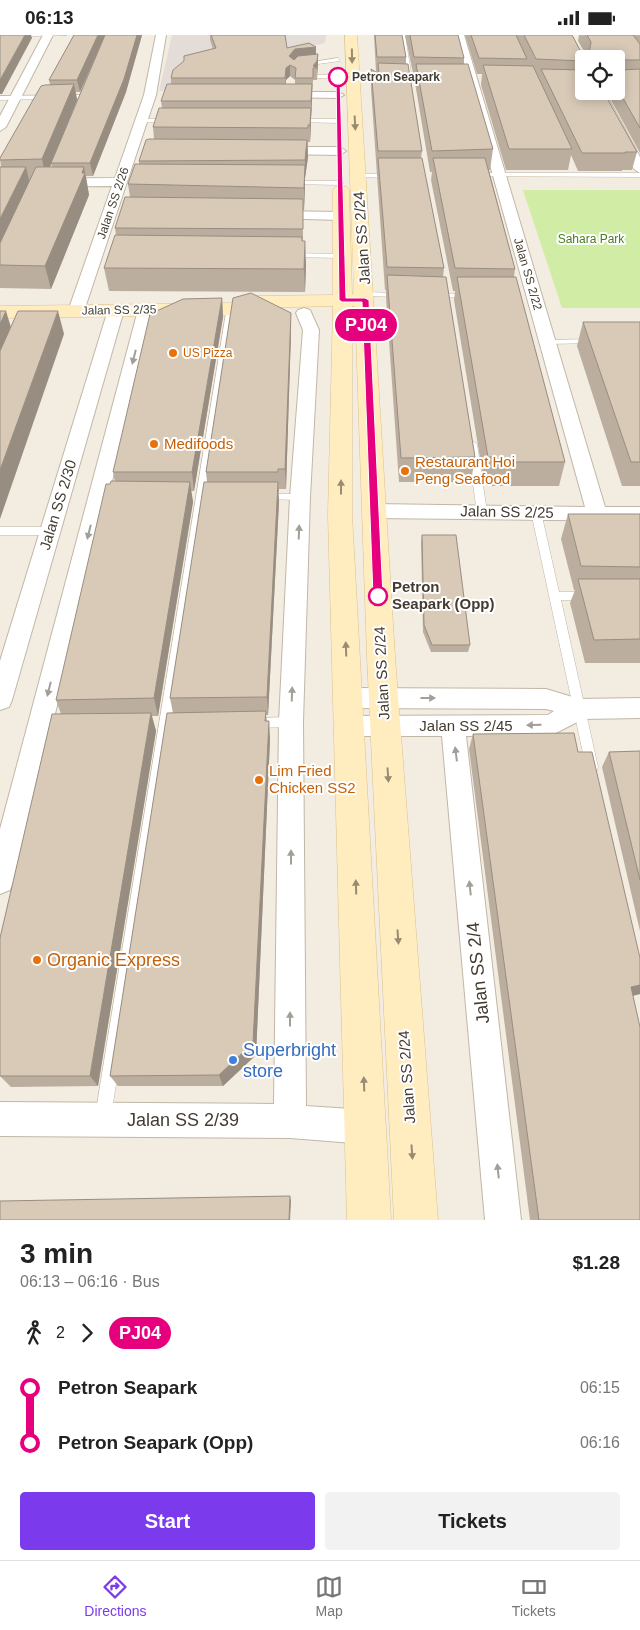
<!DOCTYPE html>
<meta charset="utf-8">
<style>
body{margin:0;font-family:Arial,sans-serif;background:#f2f2f2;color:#222;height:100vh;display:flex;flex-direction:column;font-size:19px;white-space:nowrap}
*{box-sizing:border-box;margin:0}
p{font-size:16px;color:#767676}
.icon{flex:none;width:28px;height:28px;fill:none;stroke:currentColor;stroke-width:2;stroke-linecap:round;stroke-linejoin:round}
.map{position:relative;height:1185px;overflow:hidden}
.panel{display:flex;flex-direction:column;background:#fff;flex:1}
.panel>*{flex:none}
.badge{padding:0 10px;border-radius:16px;font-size:18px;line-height:32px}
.controls{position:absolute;left:575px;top:15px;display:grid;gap:10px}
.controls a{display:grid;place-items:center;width:50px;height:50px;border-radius:5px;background:#fff;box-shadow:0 2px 12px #0003;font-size:25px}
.map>.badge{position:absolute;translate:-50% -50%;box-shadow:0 0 0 2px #fff}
.legs{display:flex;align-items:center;gap:8px;height:55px;padding:0 20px;font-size:16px}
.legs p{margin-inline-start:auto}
.summary{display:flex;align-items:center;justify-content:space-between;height:85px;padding:0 20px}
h1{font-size:28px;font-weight:800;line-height:38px}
.primary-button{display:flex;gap:10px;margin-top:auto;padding:10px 20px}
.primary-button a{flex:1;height:58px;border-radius:5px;background:#7c3aed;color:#fff;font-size:20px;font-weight:800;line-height:58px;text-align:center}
.primary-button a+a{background:#f2f2f2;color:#222}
ul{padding:0 20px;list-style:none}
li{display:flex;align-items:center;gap:18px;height:55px;font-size:19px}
li i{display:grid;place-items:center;width:8px;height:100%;margin:0 6px;background:currentColor}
li i::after{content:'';width:12px;height:12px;margin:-6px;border:4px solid;border-radius:50%;background:#fff}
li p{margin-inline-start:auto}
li:first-child i{background:linear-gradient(#0000 50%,currentColor 0)}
li:last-child i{background:linear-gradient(currentColor 50%,#0000 0)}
.status{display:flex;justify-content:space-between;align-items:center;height:35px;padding:0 25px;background:#fff;direction:ltr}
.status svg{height:14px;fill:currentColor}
.menu{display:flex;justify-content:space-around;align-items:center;height:70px;border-top:1px solid #e0e0e0;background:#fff;font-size:14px;color:#767676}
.menu a{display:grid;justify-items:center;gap:2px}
.menu .selected{color:#7c3aed}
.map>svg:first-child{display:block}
.industrial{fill:#e4ddd7}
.green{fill:#d0eca5}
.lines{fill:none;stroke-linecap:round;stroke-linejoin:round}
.lane-casing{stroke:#c1b7a6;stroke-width:1}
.street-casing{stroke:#c1b7a6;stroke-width:2}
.secondary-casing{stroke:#dbc28d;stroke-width:1}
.lane{fill:#fff;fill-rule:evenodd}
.street{fill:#fff;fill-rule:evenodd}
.secondary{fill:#ffecbf;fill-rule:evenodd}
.wall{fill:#bbae9e;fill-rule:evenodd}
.shaded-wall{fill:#988d81}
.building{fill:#d9cab8;stroke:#988d81}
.oneway{fill:#988b71}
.oneway2{fill:#a29e98}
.line-1{fill:#e6007e;stroke:#fff}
.stop-1-dot{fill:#fff;stroke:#e6007e;stroke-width:2.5}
.food-dot{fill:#e8710a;stroke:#fff;stroke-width:2}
.shop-dot{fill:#3f7fe0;stroke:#fff;stroke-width:2}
.labels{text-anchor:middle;stroke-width:4;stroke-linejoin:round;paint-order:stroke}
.far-stop-label{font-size:12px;font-weight:bold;fill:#443c31;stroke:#fff;text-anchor:start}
.far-street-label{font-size:12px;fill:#443c31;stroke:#fff}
.far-park-label{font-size:12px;fill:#487c1f;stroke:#fff}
.far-food-label{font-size:12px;fill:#c56008;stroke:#fff;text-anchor:start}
.street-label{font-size:15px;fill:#443c31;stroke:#fff}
.food-label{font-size:15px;fill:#c56008;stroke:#fff;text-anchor:start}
.stop-label{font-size:15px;font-weight:bold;fill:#443c31;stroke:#fff;text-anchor:start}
.near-food-label{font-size:18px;fill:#c56008;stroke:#fff;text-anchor:start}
.near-street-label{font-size:18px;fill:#443c31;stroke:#fff}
.near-shop-label{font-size:18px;fill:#366cbe;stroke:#fff;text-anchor:start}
</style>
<div class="status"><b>06:13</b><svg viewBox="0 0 49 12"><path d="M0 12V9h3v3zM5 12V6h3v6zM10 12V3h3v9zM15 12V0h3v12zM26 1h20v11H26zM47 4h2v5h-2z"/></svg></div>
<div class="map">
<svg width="640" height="1185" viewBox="0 0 640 1185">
<rect width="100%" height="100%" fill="#f3ece1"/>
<polygon class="industrial" points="172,0 326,0 325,8 264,23 256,56 159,56"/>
<polygon class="green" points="523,155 640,155 640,273 562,273"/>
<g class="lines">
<defs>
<g id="lane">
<polygon points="0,0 67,0 0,2"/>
<polygon points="401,0 405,0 412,44 409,46 406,44"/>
<polygon points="338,23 340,26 303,31 300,29"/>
<polygon points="317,40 338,40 341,42 338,44 315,43"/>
<polygon points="85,60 83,63 0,65 0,61"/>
<polygon points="140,84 169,84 172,86 169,88 138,87"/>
<polygon points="297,84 339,84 342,86 339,88 295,87"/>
<polygon points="475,138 640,138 640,142 473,141 472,140"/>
<polygon points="358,139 391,139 394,141 391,143 356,142 356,140"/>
<polygon points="292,146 341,146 344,148 341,150 290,149 289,148"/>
<polygon points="289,218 341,219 345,221 341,223 292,222 288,220"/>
<polygon points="362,257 400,258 404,260 400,262 365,261 362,261"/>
<polygon points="431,258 470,259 474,261 470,263 434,262 430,260"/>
<polygon points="227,272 234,274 111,1082 109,1088 103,1090 97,1088 95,1082"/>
<polygon points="593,304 596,304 596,308 547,309 543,307 547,305"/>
<polygon points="472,406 477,409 487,477 482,480 477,477 467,409"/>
<polygon points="265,459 300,459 305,462 300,465 262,464 260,462 262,460"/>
<polygon points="536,474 541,477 559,557 588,557 593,561 588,565 561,565 598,732 597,736 592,738 587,736 586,732 531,477"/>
<polygon points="0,492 50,492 55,496 50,500 0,500"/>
<polygon points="291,682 295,683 297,687 295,691 291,692 255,693 251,692 249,688 251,684 255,683"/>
</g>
<g id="street">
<polygon points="43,0 53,0 6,92 0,96 0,81"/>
<polygon points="156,0 166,0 156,60 84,276 82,279 70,279 68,276 112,151 0,152 0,144 115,143 144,60"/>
<polygon points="454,0 464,0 605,472 640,472 640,486 374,483 367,481 364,476 367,471 374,469 585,472"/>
<polygon points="338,39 445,42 450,45 445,48 334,44 333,42 334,40"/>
<polygon points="593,56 604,56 640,122 640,138 634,134"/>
<polygon points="281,57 338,57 344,60 338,63 277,62 275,60"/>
<polygon points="278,112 340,112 346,116 340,120 274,119 272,116 274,113"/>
<polygon points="273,176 342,177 349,181 342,185 268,183 266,180"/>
<polygon points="116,270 122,272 124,275 12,665 9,672 0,675 0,626 108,275 110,272"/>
<polygon points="146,270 152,272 154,275 14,846 10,855 0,859 0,794 138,275 140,272"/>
<polygon points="304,273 310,275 319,295 310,462 303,687 306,1071 366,1075 378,1080 383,1092 378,1104 366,1109 290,1103 0,1101 0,1067 274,1069 279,687 290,462 303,295 296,278 298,275"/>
<polygon points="348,653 546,654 579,664 640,663 640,683 583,684 552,700 466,701 521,1185 485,1185 442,701 349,701 340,698 337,691 340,684 349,681 548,680 554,676 546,674 348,673 340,670 336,663 340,656"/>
</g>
<polygon id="secondary" points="345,0 357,0 395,622 438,1185 394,1185 367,622 355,271 352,271 352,480 391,1185 347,1185 328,480 333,271 257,273 239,280 0,283 0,271 236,268 253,261 333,260 333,155 335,152 347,152 349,155 352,259 354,259"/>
</defs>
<use href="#lane" class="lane-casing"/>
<use href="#street" class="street-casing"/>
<use href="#secondary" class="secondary-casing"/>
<use href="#lane" class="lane"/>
<use href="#street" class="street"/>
<use href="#secondary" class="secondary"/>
</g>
<g class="wall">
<path d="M 74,0 L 142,0 L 126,57 L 93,141 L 86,141 L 89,160 L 51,254 L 0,253 L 0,132 L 1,132 L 0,123 L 50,49 L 49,45 ZM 103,4 L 51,128 L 52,132 L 50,132 L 77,65 L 76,57 L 80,57 Z"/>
<path d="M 210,0 L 285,0 L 287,13 L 316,12 L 316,19 L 318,30 L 317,45 L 313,45 L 310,107 L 308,107 L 308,122 L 305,143 L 304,175 L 303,175 L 303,206 L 306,229 L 305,257 L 109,256 L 104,233 L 116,200 L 115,193 L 130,162 L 128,149 L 139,129 L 139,126 L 154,104 L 153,92 L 162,73 L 161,66 L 171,49 L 171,43 L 213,14 L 210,5 ZM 290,41 L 295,45 L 295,49 L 286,49 L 286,45 Z"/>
<polygon points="374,0 402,0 406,22 406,29 422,116 421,123 444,233 443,242 475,422 471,447 399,447 386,263 386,255 385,255 371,54 371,34 376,37"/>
<polygon points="405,0 458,0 464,23 464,29 493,114 490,135 489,135 515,234 514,242 565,427 559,451 492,451 491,447 484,447 454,265 455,256 453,256 431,145 432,137 430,137 415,48 416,38 413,38"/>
<polygon points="465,0 572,0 580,15 585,18 578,6 579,0 575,0 640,0 640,118 606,56 616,56 616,24 584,24 584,56 637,117 632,135 622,135 622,136 578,136 571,120 568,135 506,135 481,50 482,39 477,39"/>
<polygon points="222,263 223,282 194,456 191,456 193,467 158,681 152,681 156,696 98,1051 11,1052 0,1041 61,679 56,665 110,449 115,447 113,437"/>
<polygon points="583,287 640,287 640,451 622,451 577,311"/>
<polygon points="291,297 286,454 279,454 279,457 278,457 279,467 268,680 266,680 270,704 256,1020 223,1051 118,1051 110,1041 173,678 170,663 207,447 206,437"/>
<polygon points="568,479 640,479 640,628 585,628 570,568 575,555 574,555 561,504"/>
<polygon points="422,500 470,610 468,617 431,617 423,597 421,507"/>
<polygon points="473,699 578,717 640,923 640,959 633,961 640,1185 530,1185 469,714"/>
<polygon points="640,716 640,896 602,732 609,717"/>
</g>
<g class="shaded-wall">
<polygon points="25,0 31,0 32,3 2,59 0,59 0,45"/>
<polygon points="98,0 105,0 80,57 77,45"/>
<polygon points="137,0 142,0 126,57 93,141 90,128"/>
<polygon points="316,12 316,24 290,30 290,41 286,45 285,55 286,33 289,21 295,14"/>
<polygon points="318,19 318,30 317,39 317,33 313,31"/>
<polygon points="74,49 77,65 46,142 42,124"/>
<polygon points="312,49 312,65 311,82 311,66"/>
<polygon points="311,73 311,90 310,107 310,90"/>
<polygon points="307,105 308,122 305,143 305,125"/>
<polygon points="305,130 305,152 304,175 304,153"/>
<polygon points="26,132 31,154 0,220 0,184"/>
<polygon points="84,132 89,160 51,254 45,231"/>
<polygon points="305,206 306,229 305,257 304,234"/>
<polygon points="222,263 223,282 194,456 192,437"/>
<polygon points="6,276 13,299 0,328 0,284"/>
<polygon points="58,276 64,299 0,484 0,435"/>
<polygon points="291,278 291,297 286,454 285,434"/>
<polygon points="190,447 193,467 158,681 154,663"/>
<polygon points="278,447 279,467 268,680 267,662"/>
<polygon points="151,678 156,696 98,1051 90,1041"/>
<polygon points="269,686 270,704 256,1020 223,1051 219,1040"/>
<polygon points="640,950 640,959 622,963 631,952"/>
<polygon points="290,1161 291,1166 290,1185 289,1185"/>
</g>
<g class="building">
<polygon points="0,0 25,0 0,45"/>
<polygon points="74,0 98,0 77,45 49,45"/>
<polygon points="105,0 137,0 124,44 90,128 51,128"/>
<polygon points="211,0 285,0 287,13 309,8 316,12 295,14 289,21 294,25 298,21 318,19 317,26 313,31 317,33 313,33 313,43 295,43 296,33 290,30 286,33 285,43 171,43 173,35 184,26 184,21 216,13"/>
<polygon points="375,0 402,0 406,22 377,22"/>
<polygon points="410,0 458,0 464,23 414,22"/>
<polygon points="471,0 516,0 527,24 479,23"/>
<polygon points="524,0 572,0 580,15 586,19 589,18 591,7 587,0 633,0 640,9 640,25 620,25 618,27 620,35 640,34 640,93 616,51 616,24 584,24 584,26 536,24"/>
<polygon points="378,28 408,29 422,116 378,116 371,34 379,39"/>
<polygon points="416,29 468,29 493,114 432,116"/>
<polygon points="483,30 533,31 572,114 509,114"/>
<polygon points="541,34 584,35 584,56 603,56 637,117 625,117 626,118 582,118"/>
<polygon points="74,49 42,124 0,125 0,123 41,51 45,50"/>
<polygon points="167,49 312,49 311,66 161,66"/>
<polygon points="159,73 311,73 310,90 308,90 308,93 153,92"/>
<polygon points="149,104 307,105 305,125 139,126 146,105"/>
<polygon points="378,123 422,123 444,233 387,232"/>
<polygon points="433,123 485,123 515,234 455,233"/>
<polygon points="135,129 305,130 304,153 128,149"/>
<polygon points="0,132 26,132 0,184"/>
<polygon points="36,132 84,132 82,138 85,138 45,231 0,230 0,208"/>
<polygon points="125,162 303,164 303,194 115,193"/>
<polygon points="115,200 302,202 302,206 305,206 304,234 104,233"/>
<polygon points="387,240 446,242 475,422 401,423"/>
<polygon points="457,242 516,242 565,427 497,427 496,422 488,422"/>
<polygon points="251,258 291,278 285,434 278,434 278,437 206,437 233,263"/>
<polygon points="222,263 192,437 113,437 150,279 183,264"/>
<polygon points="0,276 6,276 0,289"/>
<polygon points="18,276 58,276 0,435 0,316"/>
<polygon points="583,287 640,287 640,427 631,427"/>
<polygon points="111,446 190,447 154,663 56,665 106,449 110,449"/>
<polygon points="204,447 278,447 267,662 170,663"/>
<polygon points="568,479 640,479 640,532 581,531"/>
<polygon points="422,500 456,500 470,610 432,610 424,590"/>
<polygon points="578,544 640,544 640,604 594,605"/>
<polygon points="266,676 265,686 269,686 253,1008 219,1040 110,1041 167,678"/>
<polygon points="151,678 90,1041 0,1041 0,903 52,679"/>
<polygon points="574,698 578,717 592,717 640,923 640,950 631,952 640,992 640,1185 539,1185 473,699"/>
<polygon points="640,716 640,845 609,717"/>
<polygon points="290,1161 289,1185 0,1185 0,1166"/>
</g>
<defs><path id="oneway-solid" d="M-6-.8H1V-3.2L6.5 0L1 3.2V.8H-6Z" transform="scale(1.25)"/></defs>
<g class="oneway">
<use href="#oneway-solid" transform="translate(352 21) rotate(89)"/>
<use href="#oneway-solid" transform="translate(355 88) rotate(87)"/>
<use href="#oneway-solid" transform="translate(341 452) rotate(-90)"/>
<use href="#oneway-solid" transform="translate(346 614) rotate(-92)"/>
<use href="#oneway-solid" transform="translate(388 740) rotate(86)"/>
<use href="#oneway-solid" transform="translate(356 852) rotate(-92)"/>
<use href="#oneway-solid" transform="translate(398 902) rotate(86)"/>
<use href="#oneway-solid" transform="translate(364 1049) rotate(-92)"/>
<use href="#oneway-solid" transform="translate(412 1117) rotate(86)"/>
</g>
<g class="oneway2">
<use href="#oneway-solid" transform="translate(134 322) rotate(104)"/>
<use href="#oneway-solid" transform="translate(89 497) rotate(104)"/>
<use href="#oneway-solid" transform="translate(299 497) rotate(-88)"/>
<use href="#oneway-solid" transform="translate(49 654) rotate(104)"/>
<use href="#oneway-solid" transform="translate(292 659) rotate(-88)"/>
<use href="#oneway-solid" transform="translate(428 663)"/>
<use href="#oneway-solid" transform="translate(534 690) rotate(179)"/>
<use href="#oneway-solid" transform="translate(456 719) rotate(-97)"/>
<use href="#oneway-solid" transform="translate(291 822) rotate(-90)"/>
<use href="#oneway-solid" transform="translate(470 853) rotate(-96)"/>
<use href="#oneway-solid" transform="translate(290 984) rotate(-90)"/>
<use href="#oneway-solid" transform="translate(498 1136) rotate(-96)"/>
</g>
<polygon class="line-1" points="336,41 340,42 346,263 365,263 369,265 383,561 378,564 373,561 362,267 342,267 339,265"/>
<g class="stop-1-dot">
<circle cx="338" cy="42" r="9"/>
<circle cx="378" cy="561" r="9"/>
</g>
<g class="food-dot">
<circle cx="173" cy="318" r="5"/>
<circle cx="154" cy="409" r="5"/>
<circle cx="405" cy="436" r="5"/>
<circle cx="259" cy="745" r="5"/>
<circle cx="37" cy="925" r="5"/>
</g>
<circle class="shop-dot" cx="233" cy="1025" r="5"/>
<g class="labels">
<g class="far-stop-label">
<text x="352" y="46">Petron Seapark</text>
</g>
<g class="far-street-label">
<text transform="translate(113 168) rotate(-71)" y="4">Jalan SS 2/26</text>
<text transform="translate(528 239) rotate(74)" y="4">Jalan SS 2/22</text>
<text transform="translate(119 275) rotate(-1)" y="4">Jalan SS 2/35</text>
</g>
<g class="far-park-label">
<text x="591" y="208">Sahara Park</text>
</g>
<g class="far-food-label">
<text x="183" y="322">US Pizza</text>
</g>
<g class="street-label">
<text transform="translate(362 203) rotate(-94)" y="5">Jalan SS 2/24</text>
<text transform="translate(58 470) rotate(-73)" y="5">Jalan SS 2/30</text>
<text transform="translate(507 477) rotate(1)" y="5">Jalan SS 2/25</text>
<text transform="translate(382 638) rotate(-93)" y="5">Jalan SS 2/24</text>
<text x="466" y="696">Jalan SS 2/45</text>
<text transform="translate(407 1042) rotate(-94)" y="5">Jalan SS 2/24</text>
</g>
<g class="food-label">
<text x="164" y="414">Medifoods</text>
<text x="415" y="432">Restaurant Hoi<tspan x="415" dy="17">Peng Seafood</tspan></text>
<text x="269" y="741">Lim Fried<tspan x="269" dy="17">Chicken SS2</tspan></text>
</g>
<g class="stop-label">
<text x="392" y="557">Petron<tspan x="392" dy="17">Seapark (Opp)</tspan></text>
</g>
<g class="near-food-label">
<text x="47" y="931">Organic Express</text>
</g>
<g class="near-street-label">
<text transform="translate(478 938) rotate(-96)" y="6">Jalan SS 2/4</text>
<text x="183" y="1091">Jalan SS 2/39</text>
</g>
<g class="near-shop-label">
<text x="243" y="1021">Superbright<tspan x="243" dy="21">store</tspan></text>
</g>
</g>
</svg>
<div class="controls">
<a><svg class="icon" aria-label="locate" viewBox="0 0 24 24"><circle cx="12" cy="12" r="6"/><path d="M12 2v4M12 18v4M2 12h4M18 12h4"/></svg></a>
</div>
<b class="badge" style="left:366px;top:290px;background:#e6007e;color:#fff">PJ04</b>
</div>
<section class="panel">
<div class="summary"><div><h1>3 min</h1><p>06:13 – 06:16 · Bus</p></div><b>$1.28</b></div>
<div class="legs"><svg class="icon" aria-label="walk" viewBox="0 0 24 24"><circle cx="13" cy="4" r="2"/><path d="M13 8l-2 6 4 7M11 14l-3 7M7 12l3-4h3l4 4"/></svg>2<svg class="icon" aria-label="forward" viewBox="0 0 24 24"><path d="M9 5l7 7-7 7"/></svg><b class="badge" style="background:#e6007e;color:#fff">PJ04</b></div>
<ul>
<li><i style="color:#e6007e"></i><b>Petron Seapark</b><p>06:15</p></li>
<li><i style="color:#e6007e"></i><b>Petron Seapark (Opp)</b><p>06:16</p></li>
</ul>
<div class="primary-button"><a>Start</a><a>Tickets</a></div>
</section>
<nav class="menu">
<a class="selected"><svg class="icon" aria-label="directions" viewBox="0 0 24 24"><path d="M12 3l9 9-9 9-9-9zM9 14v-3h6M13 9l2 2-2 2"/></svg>Directions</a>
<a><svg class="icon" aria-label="map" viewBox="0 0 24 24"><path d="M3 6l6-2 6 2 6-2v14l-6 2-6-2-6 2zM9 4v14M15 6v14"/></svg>Map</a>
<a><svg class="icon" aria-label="tickets" viewBox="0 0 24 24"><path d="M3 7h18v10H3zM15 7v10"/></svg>Tickets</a>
</nav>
